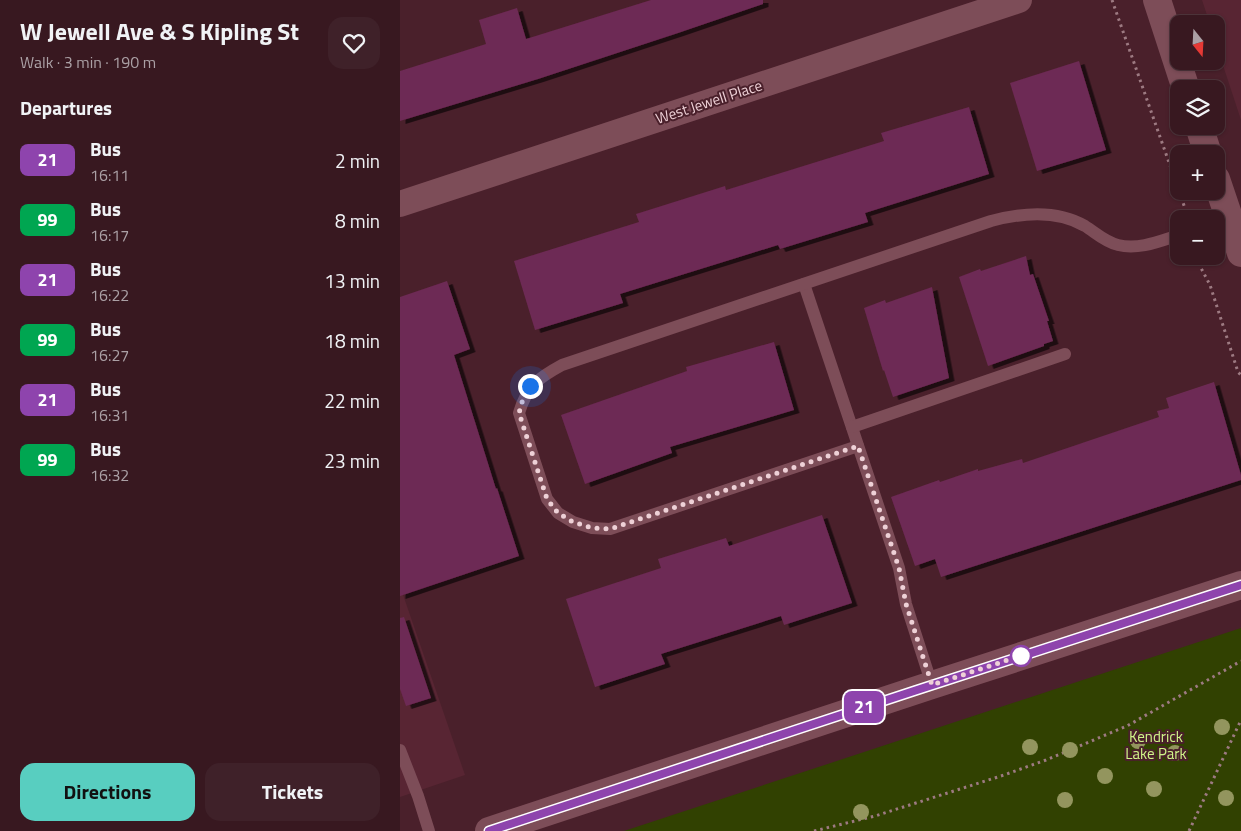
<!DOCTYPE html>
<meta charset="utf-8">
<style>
body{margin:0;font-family:"Titillium Web",sans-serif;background:#3f2129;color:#f1f3f6;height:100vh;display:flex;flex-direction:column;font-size:19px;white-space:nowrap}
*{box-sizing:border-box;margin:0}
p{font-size:16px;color:#aba0a5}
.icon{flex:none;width:28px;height:28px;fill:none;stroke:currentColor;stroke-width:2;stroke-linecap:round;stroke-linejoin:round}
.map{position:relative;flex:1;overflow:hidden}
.details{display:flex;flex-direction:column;background:#381820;width:400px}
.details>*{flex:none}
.badge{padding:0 10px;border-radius:8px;font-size:18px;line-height:32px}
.needle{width:32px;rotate:162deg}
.controls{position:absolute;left:770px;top:15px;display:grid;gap:10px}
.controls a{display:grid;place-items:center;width:55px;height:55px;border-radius:10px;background:#381820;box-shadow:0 1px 4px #0004,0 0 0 1px #52373e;font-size:25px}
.you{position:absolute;width:25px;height:25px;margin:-12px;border:4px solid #fff;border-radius:50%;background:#1a73e8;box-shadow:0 0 0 8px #1a73e833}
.map>.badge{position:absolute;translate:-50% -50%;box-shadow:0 0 0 2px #fff}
h2{padding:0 20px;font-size:19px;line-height:45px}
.round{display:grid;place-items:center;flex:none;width:52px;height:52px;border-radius:15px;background:#3f2129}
.head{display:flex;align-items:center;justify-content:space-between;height:85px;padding:0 20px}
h1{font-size:24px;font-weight:700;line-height:38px}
.action{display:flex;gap:10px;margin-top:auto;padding:10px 20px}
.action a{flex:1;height:58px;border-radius:15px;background:#58cec0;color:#111;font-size:20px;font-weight:700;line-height:58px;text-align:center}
.action a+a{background:#3f2129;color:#f1f3f6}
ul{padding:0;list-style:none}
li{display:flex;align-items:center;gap:15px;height:60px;padding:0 20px}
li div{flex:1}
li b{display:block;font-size:19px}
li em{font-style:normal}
li .badge{min-width:55px;font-weight:700;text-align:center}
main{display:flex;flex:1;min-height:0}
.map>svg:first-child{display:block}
.built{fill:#582533}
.green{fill:#314101}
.building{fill:#6d2954;filter:url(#shadow)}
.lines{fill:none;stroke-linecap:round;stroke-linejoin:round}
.path{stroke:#9d7a82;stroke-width:3;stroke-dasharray:2.5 4;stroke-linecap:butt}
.lane{stroke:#7d4d58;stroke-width:12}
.street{stroke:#7d4d58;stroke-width:26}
.secondary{stroke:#7d4d58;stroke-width:28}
.tree{fill:#93955e}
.line-casing{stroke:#fff;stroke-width:11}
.line{stroke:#8e44ad;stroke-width:8}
.walk{stroke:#eed1d7;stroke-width:5;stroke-dasharray:0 9}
.stop-dot{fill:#fff;stroke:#8e44ad;stroke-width:2.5}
.labels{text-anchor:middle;stroke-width:4;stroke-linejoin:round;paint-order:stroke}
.street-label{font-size:15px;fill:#eed1d7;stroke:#4a202b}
.park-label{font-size:15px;fill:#cff488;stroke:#4a202b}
</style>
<main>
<section class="details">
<div class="head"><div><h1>W Jewell Ave &amp; S Kipling St</h1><p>Walk · 3 min · 190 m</p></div><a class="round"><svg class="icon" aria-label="heart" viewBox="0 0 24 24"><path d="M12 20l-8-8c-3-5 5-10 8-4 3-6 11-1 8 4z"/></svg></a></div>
<h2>Departures</h2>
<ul>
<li><span class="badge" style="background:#8e44ad;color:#fff">21</span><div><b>Bus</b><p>16:11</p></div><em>2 min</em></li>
<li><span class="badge" style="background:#00a651;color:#fff">99</span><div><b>Bus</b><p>16:17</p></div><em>8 min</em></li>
<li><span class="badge" style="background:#8e44ad;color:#fff">21</span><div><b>Bus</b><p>16:22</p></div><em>13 min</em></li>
<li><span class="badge" style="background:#00a651;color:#fff">99</span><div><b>Bus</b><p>16:27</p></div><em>18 min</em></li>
<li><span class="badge" style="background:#8e44ad;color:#fff">21</span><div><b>Bus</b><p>16:31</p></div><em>22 min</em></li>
<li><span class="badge" style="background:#00a651;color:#fff">99</span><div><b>Bus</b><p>16:32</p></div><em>23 min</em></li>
</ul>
<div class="action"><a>Directions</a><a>Tickets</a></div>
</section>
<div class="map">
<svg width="841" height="831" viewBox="0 0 841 831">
<defs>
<filter id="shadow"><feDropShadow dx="5.5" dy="3" stdDeviation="0" flood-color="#0009"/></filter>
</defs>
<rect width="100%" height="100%" fill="#4a202b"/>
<g class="built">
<polygon points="802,0 841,0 841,120 816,44 816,24 810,24"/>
<polygon points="0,586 65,775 0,797"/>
</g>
<polygon class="green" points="841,628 841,831 224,831"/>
<g class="building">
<polygon points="251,0 363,0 363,4 278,33 138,79 0,121 0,71 86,44 79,20 117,8 126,39"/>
<polygon points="679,61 706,150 637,171 610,83"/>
<polygon points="569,107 589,174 465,213 468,222 380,249 378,245 220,294 223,303 135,330 114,261 239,222 236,214 325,186 326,190 484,141 481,133"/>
<polygon points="626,256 630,275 633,274 649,321 647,321 653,341 644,344 644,346 588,366 559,277 580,269 581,271"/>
<polygon points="47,281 70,349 54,355 96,489 97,488 119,556 0,596 0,297"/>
<polygon points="532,287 549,378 493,397 484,370 483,371 464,308 485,300 486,303"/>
<polygon points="374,342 394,410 270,447 272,453 185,484 161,415 287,371 286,367"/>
<polygon points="814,382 841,475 841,480 541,577 535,559 515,566 491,497 539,480 540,482 578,469 578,471 622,459 623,463 759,417 757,411 769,408 766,398"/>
<polygon points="422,515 452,603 384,625 381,616 261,654 265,664 195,687 166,599 261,568 258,559 326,538 329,546"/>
<polygon points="4,617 31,698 6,706 0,689 0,618"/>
</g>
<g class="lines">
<g class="path">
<polyline points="712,0 779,191"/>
<polyline points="779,191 788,217"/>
<polyline points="800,256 801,268 810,285 838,372 841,375"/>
<polyline points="414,831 475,816 601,776 646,760 727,726 841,661"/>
<polyline points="789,831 841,720"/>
</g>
<g class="lane">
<polyline points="404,284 499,568 506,604 532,685"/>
<polyline points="452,427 665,354"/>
<path d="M 458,446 L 210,529 L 192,528 L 173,522 L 158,513 L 147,499 L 119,413 C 127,386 138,378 162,365 L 591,221 C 621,213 656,209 685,226 C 696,233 705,242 718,245 C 739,250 760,241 779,235"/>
<polyline points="0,750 18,796 29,831"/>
</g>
<polyline class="street" points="0,204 619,0"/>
<g class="secondary">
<polyline points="757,0 786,89"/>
<polyline points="799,126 808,154"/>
<polyline points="816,179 841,253"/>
<polyline points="89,831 532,685 841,585"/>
</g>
</g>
<g class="tree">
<circle cx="822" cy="727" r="8"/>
<circle cx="738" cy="741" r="8"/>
<circle cx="630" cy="747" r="8"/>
<circle cx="670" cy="750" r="8"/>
<circle cx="775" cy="753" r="8"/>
<circle cx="705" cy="776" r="8"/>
<circle cx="754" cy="789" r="8"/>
<circle cx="826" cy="798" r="8"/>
<circle cx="665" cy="800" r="8"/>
<circle cx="461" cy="812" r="8"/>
</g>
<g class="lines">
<defs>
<polyline id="line" points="89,831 514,691 841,585"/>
</defs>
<use href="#line" class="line-casing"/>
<use href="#line" class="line"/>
<polyline class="walk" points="130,386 123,399 119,413 147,499 158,513 173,522 192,528 210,529 458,446 499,568 506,604 532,685 623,655 621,656"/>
</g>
<circle class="stop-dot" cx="621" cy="656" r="10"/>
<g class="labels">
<g class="street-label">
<text transform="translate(309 102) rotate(-18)" y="5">West Jewell Place</text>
</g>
<g class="park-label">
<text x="756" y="742">Kendrick<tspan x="756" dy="17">Lake Park</tspan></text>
</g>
</g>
</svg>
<div class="controls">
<a><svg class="needle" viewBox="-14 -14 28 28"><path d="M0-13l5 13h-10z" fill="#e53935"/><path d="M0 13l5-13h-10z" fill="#aba0a5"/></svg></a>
<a><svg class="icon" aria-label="layers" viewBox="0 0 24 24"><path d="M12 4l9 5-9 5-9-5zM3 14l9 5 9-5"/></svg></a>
<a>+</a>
<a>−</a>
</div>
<div class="you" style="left:130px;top:386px"></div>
<b class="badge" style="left:464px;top:707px;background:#8e44ad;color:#fff">21</b>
</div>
</main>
